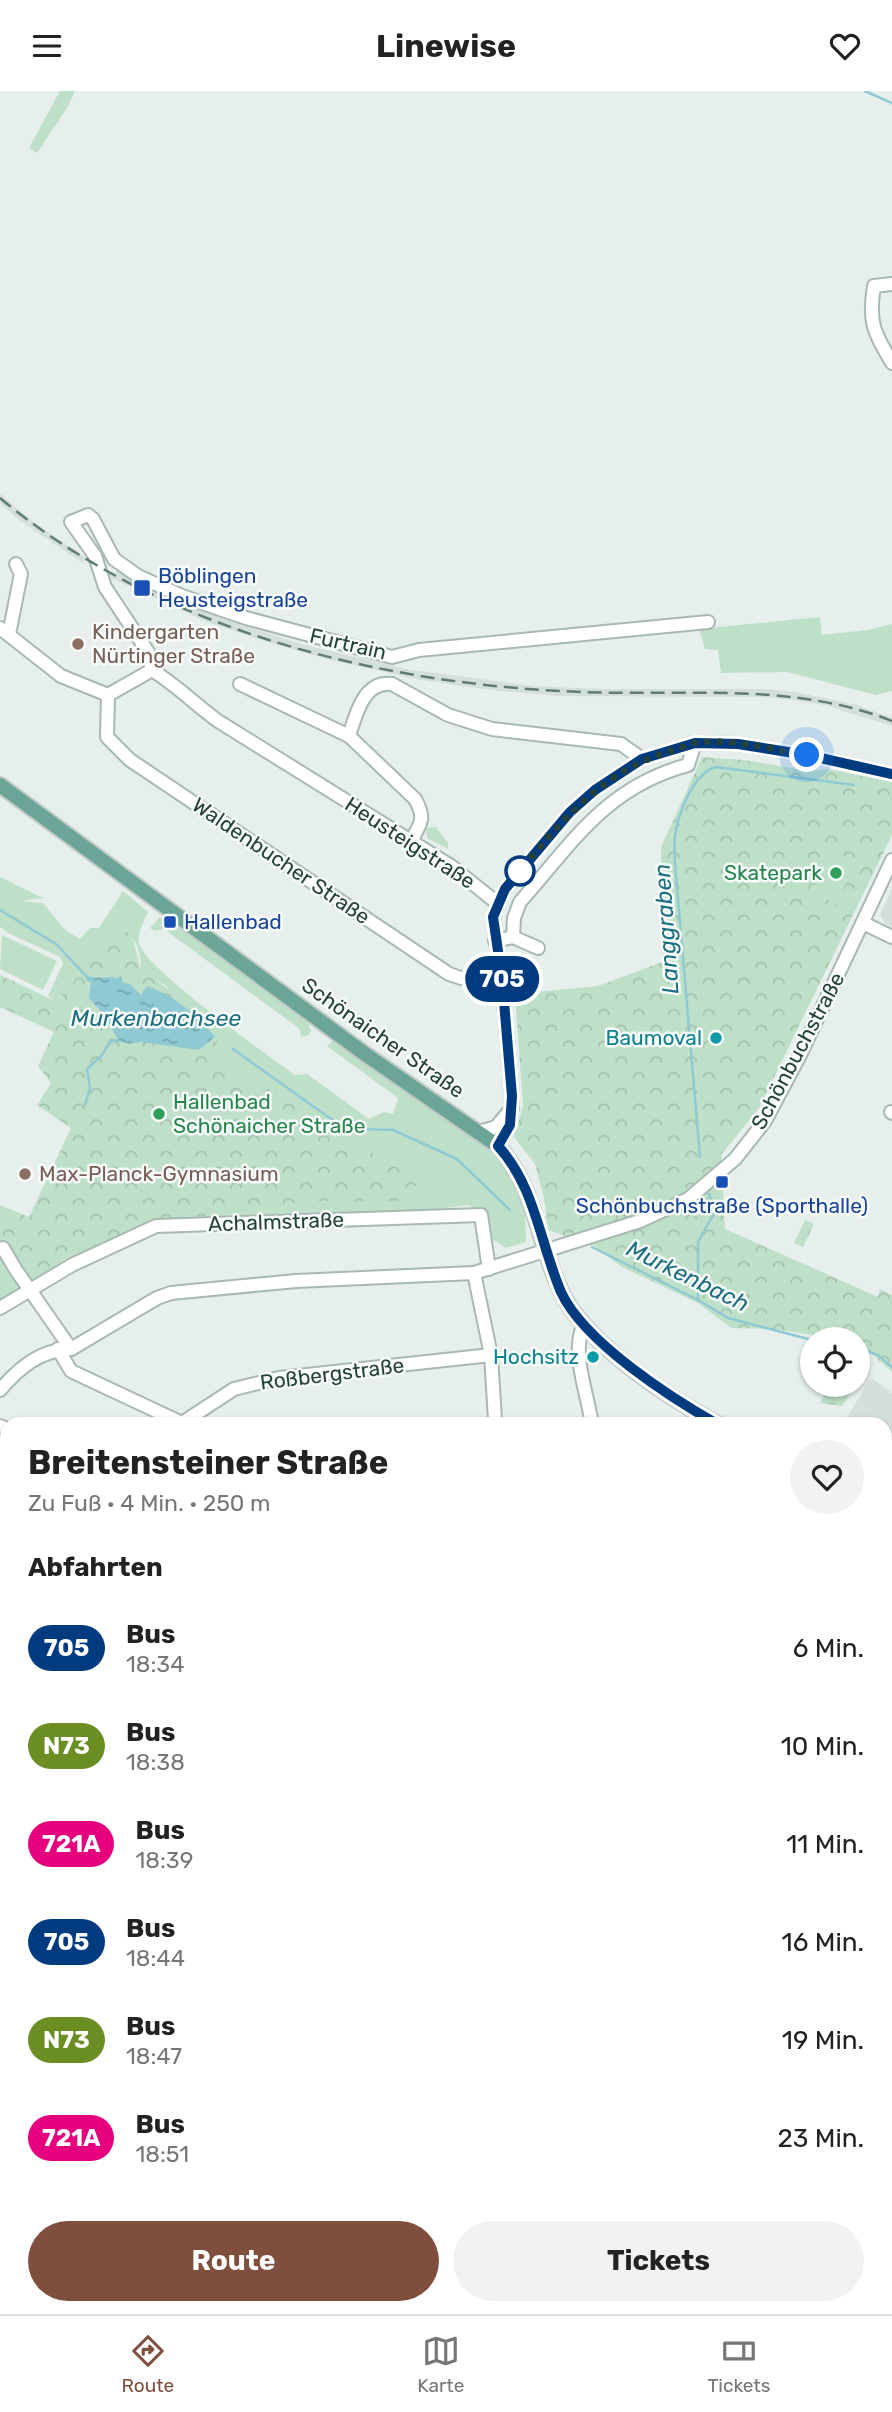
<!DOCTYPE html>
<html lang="de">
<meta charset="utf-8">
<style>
body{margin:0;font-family:Rubik,sans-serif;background:#f2f2f2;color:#222;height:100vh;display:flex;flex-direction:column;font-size:26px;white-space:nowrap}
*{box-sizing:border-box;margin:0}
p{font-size:23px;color:#767676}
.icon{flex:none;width:38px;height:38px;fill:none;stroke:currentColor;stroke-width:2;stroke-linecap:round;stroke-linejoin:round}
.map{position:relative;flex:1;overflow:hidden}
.sheet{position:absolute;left:0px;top:1326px;width:892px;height:898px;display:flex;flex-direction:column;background:#fff;border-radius:21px 21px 0 0;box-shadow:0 2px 5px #0004}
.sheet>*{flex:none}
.badge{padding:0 14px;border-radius:23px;font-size:24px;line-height:46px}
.tools{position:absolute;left:800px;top:1236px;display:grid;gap:14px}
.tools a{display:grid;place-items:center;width:70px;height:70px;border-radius:50%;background:#fff;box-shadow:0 2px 5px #0004;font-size:35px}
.you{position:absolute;width:35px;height:35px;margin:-18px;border:5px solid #fff;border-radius:50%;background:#1a73e8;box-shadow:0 0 0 10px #1a73e833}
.map>.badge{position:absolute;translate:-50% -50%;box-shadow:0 0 0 4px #fff}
h2{padding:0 28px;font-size:26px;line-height:63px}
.round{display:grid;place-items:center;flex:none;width:74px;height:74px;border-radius:37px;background:#f2f2f2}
.summary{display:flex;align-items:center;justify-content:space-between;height:119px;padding:0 28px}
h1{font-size:33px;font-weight:700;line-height:52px}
.cta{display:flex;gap:14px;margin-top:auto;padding:14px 28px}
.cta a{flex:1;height:80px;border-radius:42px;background:#804e3d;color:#fff;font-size:28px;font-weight:700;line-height:80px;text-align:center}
.cta a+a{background:#f2f2f2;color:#222}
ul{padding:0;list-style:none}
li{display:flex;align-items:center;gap:21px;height:98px;padding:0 28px}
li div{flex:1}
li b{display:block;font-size:26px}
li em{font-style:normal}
li .badge{min-width:77px;font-weight:700;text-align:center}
header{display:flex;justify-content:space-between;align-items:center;height:91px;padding:0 28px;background:#fff;font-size:32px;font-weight:700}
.menu{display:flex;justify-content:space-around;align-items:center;height:98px;border-top:2px solid #e0e0e0;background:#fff;font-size:19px;color:#767676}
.menu a{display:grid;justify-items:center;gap:4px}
.menu .on{color:#804e3d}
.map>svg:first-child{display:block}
.built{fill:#d4dfda}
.green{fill:#bfe0c8}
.cemetery{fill:url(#cemetery-stones)}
.park{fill:url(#park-crowns);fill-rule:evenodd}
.water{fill:url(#water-ripples)}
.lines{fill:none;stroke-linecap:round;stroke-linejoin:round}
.stream{stroke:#8ec9d4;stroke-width:2.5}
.minor-casing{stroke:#a8b8b2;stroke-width:16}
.major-casing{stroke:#c2cac8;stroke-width:18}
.minor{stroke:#fff;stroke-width:12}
.major{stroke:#6aa596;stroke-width:14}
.rail{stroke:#5f7d75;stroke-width:2.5;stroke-dasharray:14 7;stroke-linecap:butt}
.line-casing{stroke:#fff;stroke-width:16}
.line{stroke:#003b80;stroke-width:10}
.walk{stroke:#24423a;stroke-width:7;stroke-dasharray:0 12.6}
.transit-dot{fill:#1a4fb4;stroke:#f7fbf9;stroke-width:2.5}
.education-dot{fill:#8d6e63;stroke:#f7fbf9;stroke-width:2.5}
.stop-dot{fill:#fff;stroke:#003b80;stroke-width:3.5}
.leisure-dot{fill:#2e9e5b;stroke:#f7fbf9;stroke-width:2.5}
.culture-dot{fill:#0f9aa8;stroke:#f7fbf9;stroke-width:2.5}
.labels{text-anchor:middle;stroke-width:5;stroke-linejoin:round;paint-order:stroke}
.transit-label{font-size:21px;fill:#164399;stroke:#f7fbf9;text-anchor:start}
.education-label{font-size:21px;fill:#785e54;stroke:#f7fbf9;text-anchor:start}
.street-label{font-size:21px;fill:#24423a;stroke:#f7fbf9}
.leisure-label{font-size:21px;fill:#27864d;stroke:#f7fbf9;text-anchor:end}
.culture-label{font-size:21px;fill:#0d838f;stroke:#f7fbf9;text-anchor:end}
.water-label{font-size:23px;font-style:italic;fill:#1c6f80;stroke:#f7fbf9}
</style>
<header><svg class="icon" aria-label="menu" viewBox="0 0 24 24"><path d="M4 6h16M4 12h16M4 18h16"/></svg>Linewise<svg class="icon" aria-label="heart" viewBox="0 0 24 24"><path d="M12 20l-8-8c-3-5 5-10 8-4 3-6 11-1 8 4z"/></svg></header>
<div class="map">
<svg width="892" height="2223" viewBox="0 0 892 2223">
<defs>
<pattern id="cemetery-stones" width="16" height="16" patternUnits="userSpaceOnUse" patternTransform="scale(1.75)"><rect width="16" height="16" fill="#bfe0c8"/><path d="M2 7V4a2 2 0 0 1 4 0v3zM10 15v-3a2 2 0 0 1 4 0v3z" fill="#a4c1ad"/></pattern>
<pattern id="park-crowns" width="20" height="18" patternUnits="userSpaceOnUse" patternTransform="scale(1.75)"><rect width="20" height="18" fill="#bfe0c8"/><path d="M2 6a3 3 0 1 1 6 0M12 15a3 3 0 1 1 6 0" fill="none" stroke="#a4c1ad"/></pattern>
<pattern id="water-ripples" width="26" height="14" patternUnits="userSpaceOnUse" patternTransform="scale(1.75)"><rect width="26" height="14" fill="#8ec9d4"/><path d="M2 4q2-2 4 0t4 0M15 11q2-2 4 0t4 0" fill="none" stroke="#74a5ad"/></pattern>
</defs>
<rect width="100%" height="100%" fill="#e6efeb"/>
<g class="built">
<polygon points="0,403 41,437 86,467 83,472 19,429 0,412"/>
<polygon points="117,479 163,501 223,525 223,528 301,553 406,578 532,595 601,598 763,598 795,601 857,614 892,627 892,635 824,614 793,609 762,606 561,605 499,600 420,589 327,568 261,549 207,531 107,485 109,480 115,483"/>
<polygon points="892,797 892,836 885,832 880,824"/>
<polygon points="871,1287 892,1302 892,1363 886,1359 886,1334 843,1333"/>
<polygon points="886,1984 892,1989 892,2102 886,2117"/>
<polygon points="886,2131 892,2137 891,2198 886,2194"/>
<polygon points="513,2217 633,2218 798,2217 796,2223 513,2223"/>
</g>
<g class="green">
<polygon points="60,0 75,0 67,17 37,62 29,57"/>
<polygon points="820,526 822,544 868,539 892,533 892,600 876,604 787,581 721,582 718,559 705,558 699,538"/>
<polygon points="436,736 448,752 448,758 427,747 426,737"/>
<polygon points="832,758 857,770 836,813 812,802"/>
<path d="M 0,786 L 43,807 L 20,810 L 43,812 L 64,838 L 80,848 L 90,837 L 99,837 L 123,800 L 148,821 C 144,830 137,842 139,852 C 144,877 269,965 295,984 L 307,983 L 369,1028 L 384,1021 L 393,1023 L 398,1007 L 327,955 L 335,948 L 420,1010 L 488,1054 L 511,1084 L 522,1108 L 525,1117 L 526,1151 L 506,1157 L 493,1149 L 488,1123 L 468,1114 L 438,1118 L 156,1132 L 45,1187 L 46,1181 L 69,1166 L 153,1131 L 280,1118 L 305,1110 L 404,1110 L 314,1028 L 277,1002 L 209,967 L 182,913 L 166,895 L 141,879 C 141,853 134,847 115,831 L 72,893 L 55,910 L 48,905 L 63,872 L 60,866 L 8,842 L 0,836 Z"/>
<polygon points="160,826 167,832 201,848 307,931 311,939 309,944 301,946 300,938 164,838 154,840 150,837"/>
<polygon points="2,844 57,870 43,899 0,878"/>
<polygon points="0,1168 19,1200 0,1209"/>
</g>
<polygon class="cemetery" points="0,1674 7,1676 7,1872 0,1871"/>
<g class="park">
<path d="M 702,666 L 744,669 L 810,680 L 828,678 L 892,691 L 892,744 L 759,1017 L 721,1064 L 725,1138 L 878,1206 L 880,1198 L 892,1204 L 892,1281 L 864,1256 L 858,1254 L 858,1248 L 839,1248 L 772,1238 L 731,1237 L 698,1212 L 622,1176 L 594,1155 L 548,1139 L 544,1107 L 535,1073 L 514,1046 L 523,1015 L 515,903 L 598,895 L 662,871 L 661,756 ZM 832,759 L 856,770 L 836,813 L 812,801 Z"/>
<path d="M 115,830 L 132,845 L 141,879 C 168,896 199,922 218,949 L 209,967 L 277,1002 L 314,1028 L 420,1089 L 404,1110 L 305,1110 L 280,1118 L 153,1131 L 69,1166 L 19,1200 L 0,1168 L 0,1114 L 29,1126 L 71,1037 L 37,1014 L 51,992 L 38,975 L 54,941 L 0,916 L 0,884 L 55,910 L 72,893 Z"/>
<polygon points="805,1129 814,1133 803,1156 794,1152"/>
<polygon points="831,1293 856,1293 842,1315 820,1312"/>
<polygon points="811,2217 876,2217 876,2223 806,2223"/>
</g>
<path class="water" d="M 121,884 L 123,892 L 130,893 L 141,904 L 147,895 C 173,904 198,924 215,946 L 199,959 L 140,951 L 130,953 L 119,950 L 103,923 L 89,907 L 91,892 L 86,889 L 88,885 C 98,889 108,884 118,888 Z"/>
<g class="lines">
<g class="stream">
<polyline points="865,0 892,12"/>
<polyline points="0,819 56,853 88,887"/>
<polyline points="233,958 338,1033 358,1038 393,1039 457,1068 510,1119"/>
<polyline points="85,1014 90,997 87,978 102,964 111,949 119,950"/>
<path d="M 700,1066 L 675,773 C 675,764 674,754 675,745 C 678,723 693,682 716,676 L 854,694"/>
<polyline points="592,1156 698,1209 728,1227 812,1249"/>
<polyline points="698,1209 698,1151 716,1119 709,1103"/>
<polyline points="858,1257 878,1264 892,1276"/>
</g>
<defs>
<g id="minor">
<path d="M 892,193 L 874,195 C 868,231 874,242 892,272"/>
<polyline points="0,537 61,585 108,604"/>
<polyline points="9,543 21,483 16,473"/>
<path d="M 240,593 L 349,645 L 415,708 C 426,727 421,732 411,750"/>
<polyline points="108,604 107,646 130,669 449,883 461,887 502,887"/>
<polyline points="108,604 152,579"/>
<path d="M 349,645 C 356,623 364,589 392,593 L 448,624 L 492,638 L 621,653 L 642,668"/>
<path d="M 497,812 L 451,775 L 218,630 C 195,613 176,594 152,579 L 148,561 L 105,496 L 95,465 L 71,431 L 88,424 L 93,428 L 114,468 L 138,485 L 182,505 L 246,527 L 392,566 L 419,559 L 708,531"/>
<polyline points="863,832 892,846"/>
<polyline points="513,846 538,857"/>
<path d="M 495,850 L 513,846 L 514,827 L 520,811 C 573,751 606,696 688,674 L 695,652"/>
<polyline points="891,1021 892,1022"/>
<polyline points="479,1041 496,1036 512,1017"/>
<polyline points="498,1055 510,1035 512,1005 502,887 493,826 505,798 570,721 595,699 642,668 695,652 738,653 807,664 892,683"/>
<polyline points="3,1157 16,1179 71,1258"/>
<polyline points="474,1182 491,1264 495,1329 494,1334"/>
<polyline points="0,1217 72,1174 156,1135 481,1124 489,1178"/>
<path d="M 584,1233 C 570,1261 588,1303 592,1334"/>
<polyline points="58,1258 71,1280 186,1334"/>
<path d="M 0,1299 C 20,1276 40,1259 71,1258 L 157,1207 L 171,1202 L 296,1190 L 474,1182 L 640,1130 L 688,1108 L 735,1068 L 765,1030 L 799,966 L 892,769"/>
<polyline points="182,1332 234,1298 279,1287 491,1264"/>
<polyline points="0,1335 7,1338"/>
<polyline points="0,1423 7,1426"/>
<polyline points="0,1460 7,1441"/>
<polyline points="0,1546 7,1548"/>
<polyline points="0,1664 7,1666"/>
<polyline points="886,1720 892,1721"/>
<polyline points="886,1876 892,1876"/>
<polyline points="0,1894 7,1896"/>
<polyline points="1,1977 7,1978"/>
<polyline points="0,2039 7,2042"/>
<polyline points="0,2083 7,2055"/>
<polyline points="0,2133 7,2134"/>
<polyline points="886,2158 892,2163"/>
<polyline points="234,2217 235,2223"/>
<polyline points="417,2217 439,2223"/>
<polyline points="74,2223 128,2217"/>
<polyline points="468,2223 468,2217"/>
<polyline points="508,2223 508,2217"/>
</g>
<g id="major">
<path d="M 0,694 L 365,963 L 498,1055 C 531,1091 536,1137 553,1181 C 559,1196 565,1211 575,1223 C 610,1268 670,1307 719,1334"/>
<polyline points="886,1435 892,1442"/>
<polyline points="886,1662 892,1649"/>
<polyline points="886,2057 892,2060"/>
<polyline points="663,2223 676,2217"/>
</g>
</defs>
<use href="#minor" class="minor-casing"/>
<use href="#major" class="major-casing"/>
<use href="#minor" class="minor"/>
<use href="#major" class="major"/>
<path class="rail" d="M 0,407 C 158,539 381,594 583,601 C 687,605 793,591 892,630"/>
</g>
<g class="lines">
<defs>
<path id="line" d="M 719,1334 C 671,1307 584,1251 561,1201 C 540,1152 535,1095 498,1055 L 510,1034 L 512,1005 L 502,887 L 493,826 L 505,798 L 570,721 L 595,699 L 642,668 L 695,652 L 738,653 L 807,664 L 892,683"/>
</defs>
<use href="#line" class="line-casing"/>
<use href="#line" class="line"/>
<path class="walk" d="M 520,780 L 518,782 C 563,729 601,681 670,660 C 678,658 687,654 695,652 C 731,647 771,658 807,664"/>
</g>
<g class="transit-dot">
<rect x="133" y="488" width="18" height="18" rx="3.5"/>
<rect x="163" y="824" width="14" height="14" rx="3.5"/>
<rect x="715" y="1084" width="14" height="14" rx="3.5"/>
</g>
<g class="education-dot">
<circle cx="78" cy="553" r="7"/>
<circle cx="25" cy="1083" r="7"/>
</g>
<circle class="stop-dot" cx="520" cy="780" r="14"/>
<g class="leisure-dot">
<circle cx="836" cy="782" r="7"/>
<circle cx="159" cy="1023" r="7"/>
</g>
<g class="culture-dot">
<circle cx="716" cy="947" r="7"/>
<circle cx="593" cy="1266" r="7"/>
</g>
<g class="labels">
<g class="transit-label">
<text x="158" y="492">Böblingen<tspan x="158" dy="24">Heusteigstraße</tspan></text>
<text x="184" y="838">Hallenbad</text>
<text x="722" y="1122" text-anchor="middle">Schönbuchstraße (Sporthalle)</text>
</g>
<g class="education-label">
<text x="92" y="548">Kindergarten<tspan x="92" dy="24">Nürtinger Straße</tspan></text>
<text x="39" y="1090">Max-Planck-Gymnasium</text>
</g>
<g class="street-label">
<text transform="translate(348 553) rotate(13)" y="7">Furtrain</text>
<text transform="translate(410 752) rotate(33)" y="7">Heusteigstraße</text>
<text transform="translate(281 770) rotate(34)" y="7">Waldenbucher Straße</text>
<text transform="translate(383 947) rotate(35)" y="7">Schönaicher Straße</text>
<text transform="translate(798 960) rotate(-62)" y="7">Schönbuchstraße</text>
<text transform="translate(276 1131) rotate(-2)" y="7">Achalmstraße</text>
<text transform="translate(332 1283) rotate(-7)" y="7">Roßbergstraße</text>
</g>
<g class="leisure-label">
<text x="822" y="789">Skatepark</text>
<text x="173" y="1018" text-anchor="start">Hallenbad<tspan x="173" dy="24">Schönaicher Straße</tspan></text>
</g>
<g class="culture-label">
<text x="702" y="954">Baumoval</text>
<text x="579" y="1273">Hochsitz</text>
</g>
<g class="water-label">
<text transform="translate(666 838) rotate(-94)" y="8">Langgraben</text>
<text x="156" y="935">Murkenbachsee</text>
<text transform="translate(688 1185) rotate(26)" y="8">Murkenbach</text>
</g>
</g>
</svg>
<div class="tools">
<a><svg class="icon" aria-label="locate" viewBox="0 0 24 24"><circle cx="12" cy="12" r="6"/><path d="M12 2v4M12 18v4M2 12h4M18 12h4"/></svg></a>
</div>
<div class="you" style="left:807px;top:664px"></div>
<b class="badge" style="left:502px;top:888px;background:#003b80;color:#fff">705</b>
<section class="sheet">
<div class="summary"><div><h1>Breitensteiner Straße</h1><p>Zu Fuß · 4 Min. · 250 m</p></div><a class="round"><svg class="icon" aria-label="heart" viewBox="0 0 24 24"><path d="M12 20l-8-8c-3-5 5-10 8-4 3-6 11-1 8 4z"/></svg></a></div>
<h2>Abfahrten</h2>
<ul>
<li><span class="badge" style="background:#003b80;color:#fff">705</span><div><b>Bus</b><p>18:34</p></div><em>6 Min.</em></li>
<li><span class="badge" style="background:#6b8e23;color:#fff">N73</span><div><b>Bus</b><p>18:38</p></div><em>10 Min.</em></li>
<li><span class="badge" style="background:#e6007e;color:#fff">721A</span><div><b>Bus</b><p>18:39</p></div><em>11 Min.</em></li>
<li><span class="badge" style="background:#003b80;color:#fff">705</span><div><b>Bus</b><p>18:44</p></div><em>16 Min.</em></li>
<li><span class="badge" style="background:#6b8e23;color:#fff">N73</span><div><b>Bus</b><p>18:47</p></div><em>19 Min.</em></li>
<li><span class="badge" style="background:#e6007e;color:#fff">721A</span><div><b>Bus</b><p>18:51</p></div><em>23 Min.</em></li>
</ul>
<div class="cta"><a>Route</a><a>Tickets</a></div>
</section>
</div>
<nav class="menu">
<a class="on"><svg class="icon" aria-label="directions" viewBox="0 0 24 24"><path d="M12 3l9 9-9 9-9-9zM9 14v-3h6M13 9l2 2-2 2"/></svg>Route</a>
<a><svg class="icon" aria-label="map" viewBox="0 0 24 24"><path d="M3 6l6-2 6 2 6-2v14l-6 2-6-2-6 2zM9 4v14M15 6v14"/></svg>Karte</a>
<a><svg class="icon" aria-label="tickets" viewBox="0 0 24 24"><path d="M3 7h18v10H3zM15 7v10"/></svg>Tickets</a>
</nav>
